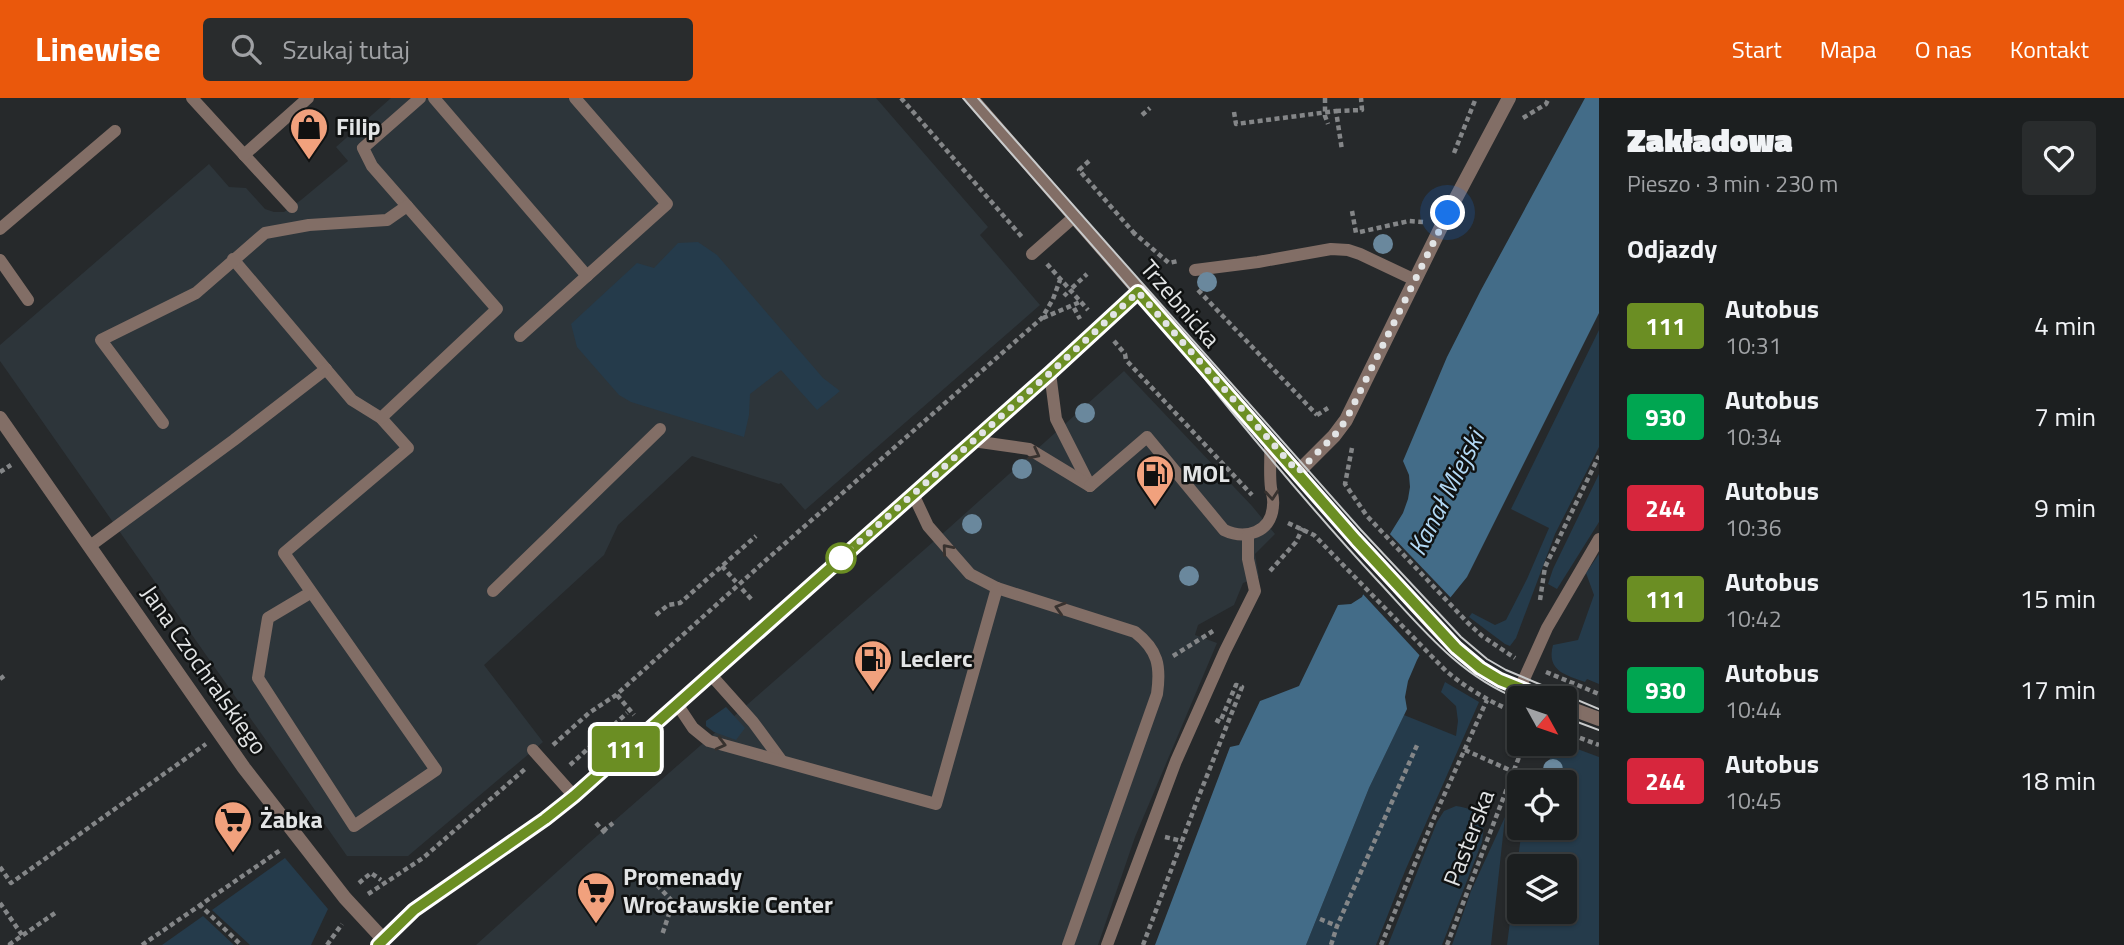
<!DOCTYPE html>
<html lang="pl">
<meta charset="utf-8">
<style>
body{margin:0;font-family:"Titillium Web",sans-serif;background:#292c2d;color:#f1f3f6;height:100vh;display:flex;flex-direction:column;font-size:26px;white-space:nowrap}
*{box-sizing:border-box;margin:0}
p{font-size:23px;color:#a0a2a5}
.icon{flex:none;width:38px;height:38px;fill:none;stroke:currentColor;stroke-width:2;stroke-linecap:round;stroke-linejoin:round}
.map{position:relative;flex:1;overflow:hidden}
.drawer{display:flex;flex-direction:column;background:#1c1f20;width:525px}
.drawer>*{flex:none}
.badge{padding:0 14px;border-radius:5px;font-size:24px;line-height:46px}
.needle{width:46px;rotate:130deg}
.fabs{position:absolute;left:1507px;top:588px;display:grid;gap:14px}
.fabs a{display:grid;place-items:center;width:70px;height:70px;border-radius:7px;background:#1c1f20;box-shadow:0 2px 5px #0004,0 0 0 2px #3a3d3e;font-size:35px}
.you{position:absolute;width:35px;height:35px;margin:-18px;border:5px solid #fff;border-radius:50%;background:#1a73e8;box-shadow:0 0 0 10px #1a73e833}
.map>.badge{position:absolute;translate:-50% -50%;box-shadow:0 0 0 4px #fff}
h2{padding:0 28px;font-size:26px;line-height:63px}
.round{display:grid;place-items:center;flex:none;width:74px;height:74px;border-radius:7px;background:#292c2d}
.summary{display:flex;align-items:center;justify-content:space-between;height:119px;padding:0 28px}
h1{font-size:33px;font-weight:800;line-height:52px}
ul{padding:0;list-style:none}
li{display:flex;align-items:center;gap:21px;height:91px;padding:0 28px}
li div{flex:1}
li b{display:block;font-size:26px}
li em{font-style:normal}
li .badge{min-width:77px;font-weight:700;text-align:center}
header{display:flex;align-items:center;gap:42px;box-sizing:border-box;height:98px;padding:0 35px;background:#ea580c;color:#fff}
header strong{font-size:33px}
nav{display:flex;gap:38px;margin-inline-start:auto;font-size:24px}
.search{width:490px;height:63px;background:#292c2d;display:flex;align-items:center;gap:18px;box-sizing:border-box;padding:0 24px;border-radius:7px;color:#a0a2a5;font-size:26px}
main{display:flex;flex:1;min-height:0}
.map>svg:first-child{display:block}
.built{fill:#2d353a}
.green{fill:#253b4b;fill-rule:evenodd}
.water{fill:#436c88}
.pier{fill:#26292b}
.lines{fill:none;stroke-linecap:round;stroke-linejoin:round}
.path{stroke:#848688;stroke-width:4.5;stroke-dasharray:5 3.5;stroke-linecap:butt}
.service{stroke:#826e66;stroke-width:12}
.minor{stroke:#826e66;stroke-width:14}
.tertiary{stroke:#826e66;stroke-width:14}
.tram{stroke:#c9cbcc;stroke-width:2}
.tree{fill:#6a889d}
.oneway{stroke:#38322f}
.line-casing{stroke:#fff;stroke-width:16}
.line{stroke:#6b8e23;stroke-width:10}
.walk{stroke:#e2e4e5;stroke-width:7;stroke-dasharray:0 12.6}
.stop-dot{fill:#fff;stroke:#6b8e23;stroke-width:3.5}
.labels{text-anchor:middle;stroke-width:5;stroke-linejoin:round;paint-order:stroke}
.poi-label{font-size:24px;font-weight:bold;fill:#e2e4e5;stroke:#101212;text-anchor:start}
.street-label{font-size:24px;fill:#e2e4e5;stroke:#101212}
.water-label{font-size:26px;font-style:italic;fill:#b3d9f5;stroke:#101212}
</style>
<header>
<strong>Linewise</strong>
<div class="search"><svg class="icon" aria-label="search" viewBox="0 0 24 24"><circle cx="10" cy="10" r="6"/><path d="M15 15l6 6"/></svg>Szukaj tutaj</div>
<nav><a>Start</a><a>Mapa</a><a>O nas</a><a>Kontakt</a></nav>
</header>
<main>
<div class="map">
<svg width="1599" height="847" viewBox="0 0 1599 847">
<rect width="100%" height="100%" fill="#26292b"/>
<g class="built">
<polygon points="391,0 876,0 988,129 980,137 1040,207 805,412 781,385 779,386 692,358 618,427 604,457 484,567 543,644 408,758 347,758 0,263 0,247 209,66 229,89 246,90 265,111 274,114 284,114 301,102 348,63 336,49"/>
<polygon points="1124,273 1252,408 1275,436 1255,456 1259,479 1243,485 1234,507 1198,527 1195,537 1217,545 1135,739 1098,847 476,847 589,745 949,430"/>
</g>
<g class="green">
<polygon points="698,144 717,157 823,280 840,293 817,312 781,272 750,296 749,317 744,339 631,304 619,297 577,249 571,226 637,165 654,170 678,145"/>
<polygon points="1599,232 1599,349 1555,436 1516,540 1510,548 1505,546 1469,519 1472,515 1495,527 1506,522 1527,481 1549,430 1511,411"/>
<polygon points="1599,376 1599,424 1557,491 1548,486 1553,471"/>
<path d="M 1599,456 L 1599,586 L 1587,581 L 1585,584 C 1566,577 1546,573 1553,547 L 1578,542 L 1594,497 L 1586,475 Z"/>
<polygon points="1445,584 1479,604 1405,773 1376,847 1306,847 1369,690 1404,617 1456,638 1458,623 1456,608 1441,594"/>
<polygon points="726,609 745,630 736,642 714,634 706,628 706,623"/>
<path d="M 1555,646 L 1564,646 L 1599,659 L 1599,847 L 1507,847 L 1522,730 L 1564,730 L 1564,684 L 1542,684 ZM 1519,768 L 1564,768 L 1564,814 L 1519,814 Z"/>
<path d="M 1456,708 C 1482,712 1486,719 1482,744 L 1442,847 L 1388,847 L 1437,724 L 1444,713 Z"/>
<polygon points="1505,719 1491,847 1452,847 1471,793"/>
<polygon points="285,760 328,811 311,847 250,847 212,812"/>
<polygon points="203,818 234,847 162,847"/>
</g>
<polygon class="water" points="1585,0 1599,0 1599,215 1467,479 1450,500 1417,562 1408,583 1405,599 1407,611 1369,690 1306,847 1155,847 1230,649 1239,647 1260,603 1299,588 1338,507 1351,506 1362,499 1390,436 1403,415 1408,401 1410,389 1409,377 1403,363 1447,259 1481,192"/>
<polygon class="pier" points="1387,433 1453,502 1423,561 1361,494"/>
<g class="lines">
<g class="path">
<polyline points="901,0 1022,139"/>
<polyline points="1325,0 1325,18 1328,26"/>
<polyline points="1336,13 1362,12 1361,0"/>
<polyline points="1234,14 1236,26 1336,13 1342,52"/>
<polyline points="1142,17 1150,10"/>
<polyline points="1523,20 1546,6 1549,0"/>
<polyline points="1454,55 1476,0"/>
<polyline points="1089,63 1079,72 1134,135"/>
<polyline points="1352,113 1356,135"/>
<polyline points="1360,134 1409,123 1423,124"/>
<polyline points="1132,136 1134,135 1169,165 1178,163"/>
<polyline points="1047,166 1088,212"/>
<polyline points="1072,190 1087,176"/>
<polyline points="1198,192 1317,317"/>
<polyline points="1064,198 1067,195"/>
<polyline points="1074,210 1080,221"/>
<polyline points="1043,220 1080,204"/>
<polyline points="1114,243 1125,256 1126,262 1252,397"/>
<polyline points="1317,317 1328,310"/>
<polyline points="1352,350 1345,386 1367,418 1467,524 1482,538 1515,560"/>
<polyline points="0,374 11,367"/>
<path d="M 1288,425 L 1314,437 L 1446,573 C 1469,592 1492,605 1519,616"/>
<polyline points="722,468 736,484"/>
<polyline points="1270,473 1296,444 1303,430"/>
<polyline points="742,491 753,503"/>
<polyline points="1540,502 1545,469 1599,358"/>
<polyline points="656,517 668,507 680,505 756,438"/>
<polyline points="1173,558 1213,533"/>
<polyline points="1546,574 1599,596"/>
<polyline points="0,581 4,578"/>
<polyline points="617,597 634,617"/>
<polyline points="1564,634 1599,647"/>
<polyline points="553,647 589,615 616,597 765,463 1042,220 1053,201 1060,182"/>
<polyline points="1465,652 1514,674"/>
<polyline points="570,667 627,615"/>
<polyline points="596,725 606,736"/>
<polyline points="603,733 613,725"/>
<polyline points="1165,739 1182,743"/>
<polyline points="0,769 11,785 206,646"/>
<polyline points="359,785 371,775 381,782"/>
<polyline points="657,787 673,804 662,837"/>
<polyline points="368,796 423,760 525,671"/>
<polyline points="673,804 702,807"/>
<polyline points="0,805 22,837"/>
<polyline points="199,806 241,847"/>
<polyline points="1320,821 1337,828"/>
<polyline points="11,847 10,846 55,815"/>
<polyline points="142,847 282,751"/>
<polyline points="327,847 342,826"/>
<polyline points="1143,847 1197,703 1242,589 1236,587 1220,624 1214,621"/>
<polyline points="1331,847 1337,828 1418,645"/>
<polyline points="1381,847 1436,715 1487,602"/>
<polyline points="1447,847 1524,646"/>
</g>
<g class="service">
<polyline points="192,0 292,109"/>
<polyline points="434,0 587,178"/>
<polyline points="244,57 308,0"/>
<polyline points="407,108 372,68 363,50 420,0"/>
<polyline points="0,131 115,33"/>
<polyline points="1032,156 1074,119"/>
<polyline points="233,161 352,302 381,320 408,350 284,455 436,672 354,728 258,580 268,520 310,495"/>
<polyline points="0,162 28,202"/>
<polyline points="1195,172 1258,164 1331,151 1348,152 1360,156 1415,182"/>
<polyline points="520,238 667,106 575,0"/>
<polyline points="1050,275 1056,321 1090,388"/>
<polyline points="163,325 101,242 196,195 265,135 309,127 387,122 407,108 497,211 381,320"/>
<polyline points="973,343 1029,351 1090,388"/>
<path d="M 1090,388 L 1147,339 L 1224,432 C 1245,442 1272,435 1273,407 C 1274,401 1272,396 1271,390 C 1269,375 1271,360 1270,345"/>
<path d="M 913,396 L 928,428 L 970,476 L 997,490 L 1135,534 C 1158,552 1161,568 1157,596 L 1068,847"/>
<polyline points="90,448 234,342 326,271"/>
<polyline points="493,493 660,331"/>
<polyline points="711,577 753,624 781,662"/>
<polyline points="1520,590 1547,530 1599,441"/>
<polyline points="677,606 693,630 709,643 936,706 997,490"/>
<polyline points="533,652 574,698"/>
<polyline points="1107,847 1176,663 1225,553 1255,493 1248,461 1248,437"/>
</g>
<g class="minor">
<polyline points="0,320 244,670 345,800 383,841"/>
<polyline points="1298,374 1334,338 1346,322 1448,115 1509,0"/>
<polyline points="378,847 413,812 545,721 574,698 1050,275 1138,193"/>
</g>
<g class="tertiary">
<polyline points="971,0 1356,442 1432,526 1456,550 1480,570 1500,582 1545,600"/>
<polyline points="1564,608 1599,621"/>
</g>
<g class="tram">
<path d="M 963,0 C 1038,87 1116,172 1189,261 C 1250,337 1312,412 1378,483 C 1421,529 1459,578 1519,601"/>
<polyline points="978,0 1361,432 1461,539 1487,561 1506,572 1599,611"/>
<polyline points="1564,619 1599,632"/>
</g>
</g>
<g class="tree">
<circle cx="1383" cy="146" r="10"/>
<circle cx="1207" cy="184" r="10"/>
<circle cx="1085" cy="315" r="10"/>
<circle cx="1022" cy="371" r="10"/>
<circle cx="972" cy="426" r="10"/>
<circle cx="1189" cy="478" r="10"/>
<circle cx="1553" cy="671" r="10"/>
</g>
<defs><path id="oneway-chevron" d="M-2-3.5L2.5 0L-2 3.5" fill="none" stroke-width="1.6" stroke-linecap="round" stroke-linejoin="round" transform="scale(1.75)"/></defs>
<g class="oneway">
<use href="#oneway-chevron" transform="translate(1035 356) rotate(27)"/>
<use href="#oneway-chevron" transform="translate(1272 397) rotate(85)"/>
<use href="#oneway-chevron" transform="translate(947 451) rotate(-131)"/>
<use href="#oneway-chevron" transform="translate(1060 510) rotate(-163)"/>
<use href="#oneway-chevron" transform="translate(721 646) rotate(14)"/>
</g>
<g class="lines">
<defs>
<polyline id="line" points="378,847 414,812 545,721 574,698 1050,275 1138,194 1356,442 1456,550 1480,570 1500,582 1545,600"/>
</defs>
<use href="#line" class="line-casing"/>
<use href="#line" class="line"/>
<polyline class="walk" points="841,460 1050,275 1138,194 1298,374 1334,338 1346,322 1448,115"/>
</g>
<defs>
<symbol id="shop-pin" viewBox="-11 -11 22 30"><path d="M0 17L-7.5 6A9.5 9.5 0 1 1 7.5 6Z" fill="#f1a17d" stroke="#101212"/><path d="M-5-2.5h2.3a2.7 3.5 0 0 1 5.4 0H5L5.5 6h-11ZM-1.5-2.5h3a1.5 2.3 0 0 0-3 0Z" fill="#111"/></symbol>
<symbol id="fuel-pin" viewBox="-11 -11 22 30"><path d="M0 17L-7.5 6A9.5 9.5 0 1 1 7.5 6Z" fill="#f1a17d" stroke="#101212"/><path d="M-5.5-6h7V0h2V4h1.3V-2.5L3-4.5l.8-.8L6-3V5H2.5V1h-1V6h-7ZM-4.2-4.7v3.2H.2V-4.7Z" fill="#111"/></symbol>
<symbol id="supermarket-pin" viewBox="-11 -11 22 30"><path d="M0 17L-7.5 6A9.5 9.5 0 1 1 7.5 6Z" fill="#f1a17d" stroke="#101212"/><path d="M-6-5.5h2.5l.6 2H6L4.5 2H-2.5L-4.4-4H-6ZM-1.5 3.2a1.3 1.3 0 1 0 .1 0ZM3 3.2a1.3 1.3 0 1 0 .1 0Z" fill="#111"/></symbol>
</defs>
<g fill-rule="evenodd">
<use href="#shop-pin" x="287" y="7" width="44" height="60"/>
<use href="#fuel-pin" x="1133" y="354" width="44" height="60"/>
<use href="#fuel-pin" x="851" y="539" width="44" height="60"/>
<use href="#supermarket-pin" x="211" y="700" width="44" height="60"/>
<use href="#supermarket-pin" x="574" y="771" width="44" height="60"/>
</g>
<circle class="stop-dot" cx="841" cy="460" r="14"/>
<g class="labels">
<g class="poi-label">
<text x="336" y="37">Filip</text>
<text x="1182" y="384">MOL</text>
<text x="900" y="569">Leclerc</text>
<text x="260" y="730">Żabka</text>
<text x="623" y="787">Promenady<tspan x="623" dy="28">Wrocławskie Center</tspan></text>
</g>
<g class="street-label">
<text transform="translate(1180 206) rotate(49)" y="8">Trzebnicka</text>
<text transform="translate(204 572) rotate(55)" y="8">Jana Czochralskiego</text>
<text transform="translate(1469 740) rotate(-69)" y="8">Pasterska</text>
</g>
<g class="water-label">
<text transform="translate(1446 395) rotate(-63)" y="9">Kanał Miejski</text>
</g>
</g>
</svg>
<div class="fabs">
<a><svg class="needle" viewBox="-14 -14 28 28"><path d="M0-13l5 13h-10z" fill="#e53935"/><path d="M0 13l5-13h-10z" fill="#a0a2a5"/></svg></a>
<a><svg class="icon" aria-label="locate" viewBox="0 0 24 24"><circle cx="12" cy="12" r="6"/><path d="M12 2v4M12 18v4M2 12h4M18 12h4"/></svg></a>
<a><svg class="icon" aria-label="layers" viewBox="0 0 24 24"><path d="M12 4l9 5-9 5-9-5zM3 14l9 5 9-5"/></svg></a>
</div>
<div class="you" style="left:1448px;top:115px"></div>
<b class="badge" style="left:626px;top:651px;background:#6b8e23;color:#fff">111</b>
</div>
<section class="drawer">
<div class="summary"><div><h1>Zakładowa</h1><p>Pieszo · 3 min · 230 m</p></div><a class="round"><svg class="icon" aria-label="heart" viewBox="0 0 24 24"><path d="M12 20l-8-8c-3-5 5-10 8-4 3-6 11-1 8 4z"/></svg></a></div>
<h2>Odjazdy</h2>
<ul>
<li><span class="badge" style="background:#6b8e23;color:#fff">111</span><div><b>Autobus</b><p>10:31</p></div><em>4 min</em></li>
<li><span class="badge" style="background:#00a651;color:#fff">930</span><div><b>Autobus</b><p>10:34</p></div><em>7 min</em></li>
<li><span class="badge" style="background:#d7263d;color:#fff">244</span><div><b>Autobus</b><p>10:36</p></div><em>9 min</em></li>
<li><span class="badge" style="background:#6b8e23;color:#fff">111</span><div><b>Autobus</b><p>10:42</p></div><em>15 min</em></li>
<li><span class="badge" style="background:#00a651;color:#fff">930</span><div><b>Autobus</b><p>10:44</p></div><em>17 min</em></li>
<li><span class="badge" style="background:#d7263d;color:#fff">244</span><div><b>Autobus</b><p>10:45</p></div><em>18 min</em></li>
</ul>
</section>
</main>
